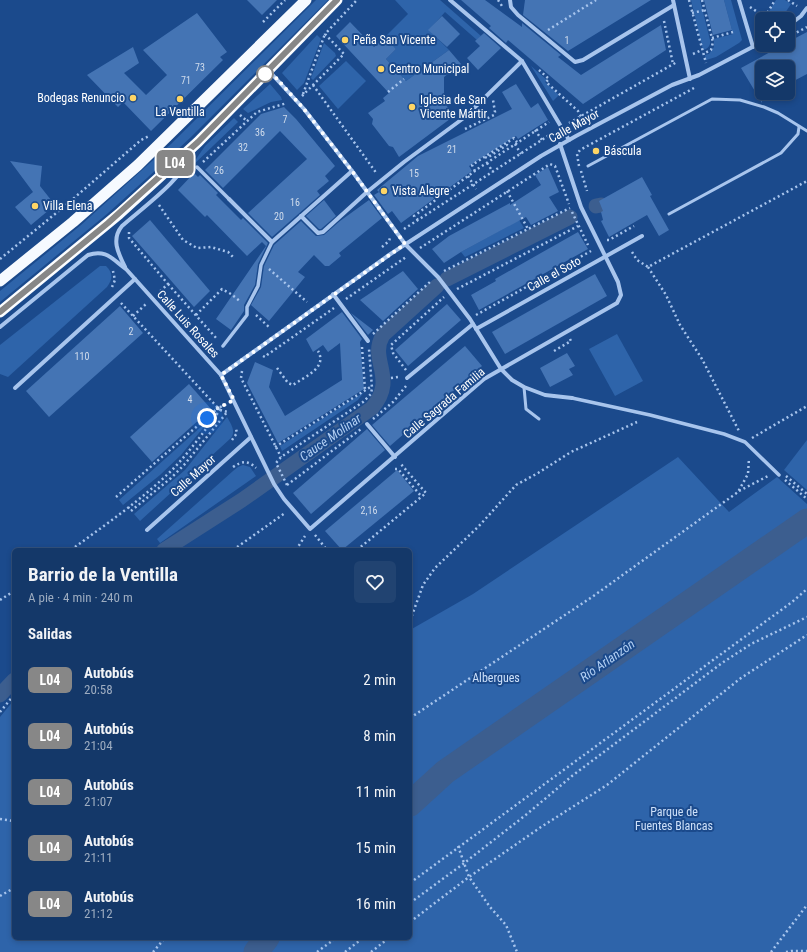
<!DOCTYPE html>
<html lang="es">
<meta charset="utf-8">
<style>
body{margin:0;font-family:"Roboto Condensed",sans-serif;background:#214371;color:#f1f3f6;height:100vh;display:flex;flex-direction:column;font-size:15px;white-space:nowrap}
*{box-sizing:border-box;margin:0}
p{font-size:13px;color:#9dacc0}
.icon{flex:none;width:22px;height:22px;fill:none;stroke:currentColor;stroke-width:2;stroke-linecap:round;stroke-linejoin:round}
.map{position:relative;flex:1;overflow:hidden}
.drawer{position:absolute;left:12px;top:548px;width:400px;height:392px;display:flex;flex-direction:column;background:#143869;border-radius:6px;box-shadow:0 2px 6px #0003,0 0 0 1px #33527d}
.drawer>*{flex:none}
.badge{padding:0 8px;border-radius:6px;font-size:14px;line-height:26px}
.tools{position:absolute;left:755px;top:12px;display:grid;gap:8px}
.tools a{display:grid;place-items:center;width:40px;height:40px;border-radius:6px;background:#143869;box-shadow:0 2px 6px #0003,0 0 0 1px #33527d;font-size:20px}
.you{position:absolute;width:20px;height:20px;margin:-10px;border:3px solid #fff;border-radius:50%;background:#1a73e8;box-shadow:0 0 0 6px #1a73e833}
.map>.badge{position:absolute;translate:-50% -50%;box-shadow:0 0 0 2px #fff}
h2{padding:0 16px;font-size:15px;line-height:36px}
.round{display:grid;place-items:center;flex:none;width:42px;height:42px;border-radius:6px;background:#214371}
.head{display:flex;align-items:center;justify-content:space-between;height:68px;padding:0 16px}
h1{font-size:19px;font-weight:700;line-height:30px}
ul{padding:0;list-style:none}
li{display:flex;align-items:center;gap:12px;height:56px;padding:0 16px}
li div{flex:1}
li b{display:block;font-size:15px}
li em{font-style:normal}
li .badge{min-width:44px;font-weight:700;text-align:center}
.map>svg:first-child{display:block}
.green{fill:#2e64aa}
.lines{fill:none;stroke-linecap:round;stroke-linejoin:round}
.canal{stroke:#3c5e8f;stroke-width:15}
.river{stroke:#3c5e8f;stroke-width:25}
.building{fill:#4474b4}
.path{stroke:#a8c5ed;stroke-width:2.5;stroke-dasharray:2 3;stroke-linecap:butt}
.service{stroke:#a8c5ed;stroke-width:3}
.pedestrian{stroke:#a8c5ed;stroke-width:3.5}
.minor{stroke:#a8c5ed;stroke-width:4}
.trunk{stroke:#f6faff;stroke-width:11}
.line-casing{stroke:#fff;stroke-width:9}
.line{stroke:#878787;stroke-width:6}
.walk{stroke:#fff;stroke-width:4;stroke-dasharray:0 7.2}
.poi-dot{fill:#fed565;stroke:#1b4a8c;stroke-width:1.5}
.stop-dot{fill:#fff;stroke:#878787;stroke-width:2}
.labels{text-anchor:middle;stroke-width:4;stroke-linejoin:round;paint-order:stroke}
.number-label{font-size:10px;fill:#d0dcec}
.poi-label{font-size:12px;fill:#fff;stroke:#1b4a8c;text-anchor:start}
.street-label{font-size:12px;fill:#fff;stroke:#1b4a8c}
.park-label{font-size:12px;fill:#cde0f9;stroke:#1b4a8c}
.water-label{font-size:13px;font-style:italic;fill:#b3d0f4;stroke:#1b4a8c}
</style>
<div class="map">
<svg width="807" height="952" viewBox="0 0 807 952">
<rect width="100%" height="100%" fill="#1b4a8c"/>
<g class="green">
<polygon points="316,0 328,0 190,138 147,178 107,214 0,302 0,291 81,225 171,144"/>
<polygon points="395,0 440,0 481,36 477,40 445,12 429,30 449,50 406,81 386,59 396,49 385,37 408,14"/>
<path d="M 691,0 L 700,0 L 710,40 C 711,45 708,49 703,50 Z"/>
<polygon points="724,0 731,0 742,40 739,43 716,57 706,60 705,55 709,54 714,47 714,39 733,34"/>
<polygon points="776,0 785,0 791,4 785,13 776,19 768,13"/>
<polygon points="317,35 321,39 304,83 297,90 282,73"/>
<polygon points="324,43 335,53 336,56 313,80 311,78"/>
<polygon points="346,61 366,81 338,109 319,86"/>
<polygon points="531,66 547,80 545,82 559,95 553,101"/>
<polygon points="270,84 281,97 282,100 271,102 248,113 243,109"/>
<polygon points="234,118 238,122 190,168 205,146"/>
<polygon points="519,220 524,228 465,257 461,252"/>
<path d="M 100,266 L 106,266 C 113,273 113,279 107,287 L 8,377 L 0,374 L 0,345 Z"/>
<polygon points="617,334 643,381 615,396 589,349"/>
<polygon points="364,392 358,400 282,451 280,446"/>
<polygon points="212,417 181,455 160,475 123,505 119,500"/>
<path d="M 227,417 C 231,424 236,431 231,438 L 140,521 L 134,514 L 185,470 Z"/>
<polygon points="807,440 807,490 784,470"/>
<polygon points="678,457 729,512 777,477 807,504 807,952 0,952 0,717 14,700 14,938 410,938 410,630 473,594"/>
<polygon points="243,465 250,467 256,476 160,543 157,539 233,471 238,467"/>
</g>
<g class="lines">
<g class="canal">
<polyline points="596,206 601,205"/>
<polyline points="447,279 570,217"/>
<path d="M 164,550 L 242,500 L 372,408 C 398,378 368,360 383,335 L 437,286"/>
<polyline points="0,695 14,680"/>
</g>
<g class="river">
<polyline points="410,804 445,772 807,521"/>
<polyline points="256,952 267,938"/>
</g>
</g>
<g class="building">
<polygon points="247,0 277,0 262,15"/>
<polygon points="461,0 485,0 522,27 522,23 561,55 558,57 581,75 661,25 666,50 583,104 508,40 506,43 489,28 491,26"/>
<polygon points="525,0 651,0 568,51 523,15"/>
<polygon points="704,0 724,0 732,30 713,35"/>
<polygon points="197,13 227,52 220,57 223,60 151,131 123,102 118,107 87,75 133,47 139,63 124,73 146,95 167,75 143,50"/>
<polygon points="442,16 460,34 447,47 428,30"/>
<polygon points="350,22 374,47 385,37 396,49 386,59 406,81 449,50 461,64 444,77 444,102 454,116 399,157 393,147 389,146 372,124 373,119 368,113 385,101 383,98 389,93 336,36"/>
<polygon points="807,32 807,74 788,84 788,67 762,67 762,103 741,68 783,45 788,45 788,42"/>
<polygon points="484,33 501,48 478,70 467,58 480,46 475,41"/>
<polygon points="516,84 531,108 538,103 548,120 518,139 516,136 469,166 472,171 401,223 392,211 388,214 374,195 379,192 377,190 418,156 512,109 502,92"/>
<polygon points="284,107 296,119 335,166 325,176 329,181 317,191 320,195 272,237 248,213 307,159 280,131 223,188 205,170 261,114"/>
<polygon points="10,161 42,166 40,186 55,205 31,225 15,207 33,192"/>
<polygon points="548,167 559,192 549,197 558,211 531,225 526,217 461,252 444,263 432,249 449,236 510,203 510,205 541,185 535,175"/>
<polygon points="194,173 198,177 200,175 218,193 216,195 241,220 243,218 268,243 258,264 255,285 244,305 244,311 231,330 216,319 266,246 262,242 247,256 207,215 205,217 178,190"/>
<polygon points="642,177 652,195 650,196 669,230 659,236 647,215 609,237 601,221 603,220 601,212 603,211 599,201"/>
<polygon points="324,200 336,216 321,229 319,229 306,216"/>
<polygon points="369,200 382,218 339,253 341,256 329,266 325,266 314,255 298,272 305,277 269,321 251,305 261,287 264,266 274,245 301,221 316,236 324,235 340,221"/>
<polygon points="150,220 210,291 194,307 132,236"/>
<polygon points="578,232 588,249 479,310 471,295 496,281 495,279"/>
<polygon points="403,271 418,289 383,321 360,300"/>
<polygon points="595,274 607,296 505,354 492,332"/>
<polygon points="447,304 461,320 408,366 395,350"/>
<polygon points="120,306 143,333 49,417 26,391"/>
<polygon points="342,312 362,339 360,342 364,389 278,443 247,383 255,362 273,370 269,387 285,416 342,380 340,343 328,352 323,345 313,352 306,339"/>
<polygon points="351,313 373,330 368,335"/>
<polygon points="465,346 482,366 390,446 372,425"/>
<polygon points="567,353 575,366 569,369 573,375 550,387 540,368"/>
<polygon points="189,384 211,409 152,462 130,437"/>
<polygon points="367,429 385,450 311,514 293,493"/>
<polygon points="397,470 414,491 342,550 325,531"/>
</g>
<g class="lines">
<g class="path">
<polyline points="498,0 502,6"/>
<polyline points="689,0 706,63"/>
<polyline points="702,0 713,42 711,50 703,54"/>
<polyline points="788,0 797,6"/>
<polyline points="750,7 768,19"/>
<polyline points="692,13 705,10"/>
<polyline points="765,17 775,0"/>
<polyline points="664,21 673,64"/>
<polyline points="263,22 285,0"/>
<polyline points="548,30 596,0"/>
<polyline points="788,37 807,27"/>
<polyline points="712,38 733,32"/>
<polyline points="693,54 702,50"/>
<polyline points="539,70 549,79 546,82 578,111 584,122"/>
<polyline points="313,85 377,174"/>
<polyline points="388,92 404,79"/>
<polyline points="303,94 325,34"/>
<polyline points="302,96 344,54 325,34 357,0"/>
<polyline points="240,115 247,121"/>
<polyline points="569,123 677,62"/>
<polyline points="465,129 494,115 495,112 493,100"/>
<polyline points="535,130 542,140"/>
<polyline points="515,144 521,154"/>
<polyline points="485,157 487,158 507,145 510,147"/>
<polyline points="203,162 257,112 287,103"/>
<polyline points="487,163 493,172"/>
<polyline points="579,166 577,154 580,150 694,88"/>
<polyline points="475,171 472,165 514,138 517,142"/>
<polyline points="581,171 587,191"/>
<polyline points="468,176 476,189"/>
<polyline points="507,191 528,229"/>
<polyline points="159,205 183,240 197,248 211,247 228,252 234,258"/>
<polyline points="572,212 588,245"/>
<polyline points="418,220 414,216 479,168 549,122"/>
<polyline points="404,229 554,132"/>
<polyline points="129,232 129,238 168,284 158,293"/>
<polyline points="607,240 609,240 634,226"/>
<polyline points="382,247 389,241 390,238"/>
<polyline points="420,248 550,164 555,166 569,204"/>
<polyline points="632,252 637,260 648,267 807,181"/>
<polyline points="0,259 66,205 141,140 149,136"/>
<polyline points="648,267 666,295 680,325 702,359 739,431"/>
<polyline points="269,269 307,302"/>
<polyline points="444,271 570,208"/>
<polyline points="168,284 217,339"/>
<polyline points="112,287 115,280 113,271"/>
<polyline points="457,289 578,226"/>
<polyline points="346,299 406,257"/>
<polyline points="121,303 218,408 227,404"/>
<polyline points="196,315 222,289 231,294 241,302"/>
<polyline points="256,315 270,328"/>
<polyline points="476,315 591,251"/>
<polyline points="133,316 146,304"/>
<polyline points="373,334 431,281"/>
<polyline points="362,347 365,390"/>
<polyline points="554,351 571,341 570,339"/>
<polyline points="263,356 265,357 267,355 334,308"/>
<path d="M 277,368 L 288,383 L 293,385 C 304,377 328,368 318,351"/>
<polyline points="406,370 393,353 391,345 444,297"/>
<polyline points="242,371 241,378 281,457"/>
<polyline points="391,378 398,377"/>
<polyline points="220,410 228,412 229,413"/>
<polyline points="373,419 393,402 406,386"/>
<polyline points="752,438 807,406"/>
<polyline points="232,440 237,433 236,429"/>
<polyline points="275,447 372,386"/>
<path d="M 233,467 C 242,461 248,460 256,468"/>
<polyline points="395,469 398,469 421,496"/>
<polyline points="786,476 807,494"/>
<polyline points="785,480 807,499"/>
<polyline points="287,485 276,463 281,457 363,402 371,394 372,388 369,349"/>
<polyline points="287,485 361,429"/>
<polyline points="739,491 768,476"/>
<polyline points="116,497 218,408"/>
<polyline points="128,507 131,511 171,478 184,465 228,411"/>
<polyline points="315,535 327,550"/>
<path d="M 71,550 C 106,524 143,499 174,468 C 191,450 205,430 220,410 L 218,408"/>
<polyline points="233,550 285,513"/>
<polyline points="296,550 305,536"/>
<polyline points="357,550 426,493 400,463"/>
<polyline points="0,600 14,591"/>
<polyline points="410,621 423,585 435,568 479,526 516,485 538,473 571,452 637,422"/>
<polyline points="0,712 14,695"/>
<polyline points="410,718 592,597 738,492 748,474 749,458"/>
<polyline points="0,819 14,821"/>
<polyline points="458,846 469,877 490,907 506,925 517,952"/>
<polyline points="410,883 792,602 807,589"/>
<polyline points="0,896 14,888"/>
<polyline points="410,903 463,864 527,814 572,776 722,663 751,644 807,617"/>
<polyline points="410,922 469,877 541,827 607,785 741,678 807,635"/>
<polyline points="153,952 165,938"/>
<polyline points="317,952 336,938"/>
<polyline points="345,952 363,938"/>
<polyline points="371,952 389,938"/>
<polyline points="771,952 807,905"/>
<polyline points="786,952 791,951 807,951"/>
</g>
<g class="service">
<polyline points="588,166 712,99 740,100 764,107 778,113 807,131"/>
<polyline points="669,214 781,153 798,134 799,127"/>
<polyline points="524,387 526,409 539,419"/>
</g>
<g class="pedestrian">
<polyline points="197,167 229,199"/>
<polyline points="223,346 247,315 247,307 258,286 261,265 272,242"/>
<polyline points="572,398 650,415 724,434 745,442 779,475"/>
</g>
<g class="minor">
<polyline points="450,0 522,61 569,140"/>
<polyline points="510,0 511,7 518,15 575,62 583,60 674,5"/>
<polyline points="673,0 690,79"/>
<polyline points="739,0 753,47"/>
<polyline points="788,26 801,16 807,8"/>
<polyline points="269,71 304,109 352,171 405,244 438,277 470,319 501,369 512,380 524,387 545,395 572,398"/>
<polyline points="229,199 272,242 352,171"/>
<polyline points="301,216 318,233 323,232 367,192 404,162 465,117 522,61"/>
<path d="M 125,267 C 118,253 111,239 122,226 C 146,205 183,179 194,150"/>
<polyline points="333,294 368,341"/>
<path d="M 0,327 L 88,255 C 106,249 112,259 126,269 L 221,375 L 274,484 L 284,499 L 310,529 L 484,379 L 617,303 L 621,295 L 618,282 L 581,207 L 560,144"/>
<polyline points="476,329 642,236"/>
<polyline points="221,375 389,255 541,156 576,136 672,85 699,75 762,42"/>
<polyline points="407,378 473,324"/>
<polyline points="15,388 135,279"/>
<polyline points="367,424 395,457"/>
<polyline points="147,530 251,437"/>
</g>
<g class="trunk">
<polyline points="0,281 73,222 138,165 306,0"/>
<polyline points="0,312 119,214 198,142 337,0"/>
</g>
</g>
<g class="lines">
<defs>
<polyline id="line" points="0,312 108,223 198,142 337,0"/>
</defs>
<use href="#line" class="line-casing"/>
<use href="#line" class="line"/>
<polyline class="walk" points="207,418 218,408 234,400 221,375 405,244 352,171 304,109 269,70 265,74"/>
</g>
<g class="poi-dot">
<circle cx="345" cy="40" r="4"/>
<circle cx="381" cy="69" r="4"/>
<circle cx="133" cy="98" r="4"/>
<circle cx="180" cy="99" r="4"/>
<circle cx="412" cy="107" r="4"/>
<circle cx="596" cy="151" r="4"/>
<circle cx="384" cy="191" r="4"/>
<circle cx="35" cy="206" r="4"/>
</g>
<circle class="stop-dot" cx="265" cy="74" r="8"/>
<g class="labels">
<g class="number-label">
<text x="567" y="44">1</text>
<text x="200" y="71">73</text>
<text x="186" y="84">71</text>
<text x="285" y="123">7</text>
<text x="260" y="136">36</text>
<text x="243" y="151">32</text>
<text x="452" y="153">21</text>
<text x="219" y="174">26</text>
<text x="414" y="177">15</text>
<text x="295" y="206">16</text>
<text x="279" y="220">20</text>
<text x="131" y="335">2</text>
<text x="82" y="360">110</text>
<text x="190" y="403">4</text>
<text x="369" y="514">2,16</text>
</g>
<g class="poi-label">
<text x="353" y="44">Peña San Vicente</text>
<text x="389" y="73">Centro Municipal</text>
<text x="125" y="102" text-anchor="end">Bodegas Renuncio</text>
<text x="420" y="104">Iglesia de San<tspan x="420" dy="14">Vicente Mártir</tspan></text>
<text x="180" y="116" text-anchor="middle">La Ventilla</text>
<text x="604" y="155">Báscula</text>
<text x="392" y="195">Vista Alegre</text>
<text x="43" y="210">Villa Elena</text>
</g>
<g class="street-label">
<text transform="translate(574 126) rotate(-29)" y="4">Calle Mayor</text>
<text transform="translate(554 274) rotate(-29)" y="4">Calle el Soto</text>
<text transform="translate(188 324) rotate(48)" y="4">Calle Luis Rosales</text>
<text transform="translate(444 403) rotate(-40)" y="4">Calle Sagrada Familia</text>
<text transform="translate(193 476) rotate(-42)" y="4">Calle Mayor</text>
</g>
<g class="park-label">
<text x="496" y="682">Albergues</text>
<text x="674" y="816">Parque de<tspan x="674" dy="14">Fuentes Blancas</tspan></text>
</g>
<g class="water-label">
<text transform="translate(330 437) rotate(-35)" y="5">Cauce Molinar</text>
<text transform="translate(607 660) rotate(-35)" y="5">Río Arlanzón</text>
</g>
</g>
</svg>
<div class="tools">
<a><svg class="icon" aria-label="locate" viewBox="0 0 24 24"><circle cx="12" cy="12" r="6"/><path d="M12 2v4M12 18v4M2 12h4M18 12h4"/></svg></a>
<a><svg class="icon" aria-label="layers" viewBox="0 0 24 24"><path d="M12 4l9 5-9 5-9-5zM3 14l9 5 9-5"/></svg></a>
</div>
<div class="you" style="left:207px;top:418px"></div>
<b class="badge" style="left:175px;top:163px;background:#878787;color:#fff">L04</b>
<section class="drawer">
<div class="head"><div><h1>Barrio de la Ventilla</h1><p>A pie · 4 min · 240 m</p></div><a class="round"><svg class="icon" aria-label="heart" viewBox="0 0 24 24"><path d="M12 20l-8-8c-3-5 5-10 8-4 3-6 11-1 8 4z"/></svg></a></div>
<h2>Salidas</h2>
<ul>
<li><span class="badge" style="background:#878787;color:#fff">L04</span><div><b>Autobús</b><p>20:58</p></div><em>2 min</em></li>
<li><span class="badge" style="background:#878787;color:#fff">L04</span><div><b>Autobús</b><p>21:04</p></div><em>8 min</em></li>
<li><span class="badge" style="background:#878787;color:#fff">L04</span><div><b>Autobús</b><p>21:07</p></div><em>11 min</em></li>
<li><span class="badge" style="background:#878787;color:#fff">L04</span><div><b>Autobús</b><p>21:11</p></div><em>15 min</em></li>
<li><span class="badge" style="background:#878787;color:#fff">L04</span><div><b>Autobús</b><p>21:12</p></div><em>16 min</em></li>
</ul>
</section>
</div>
